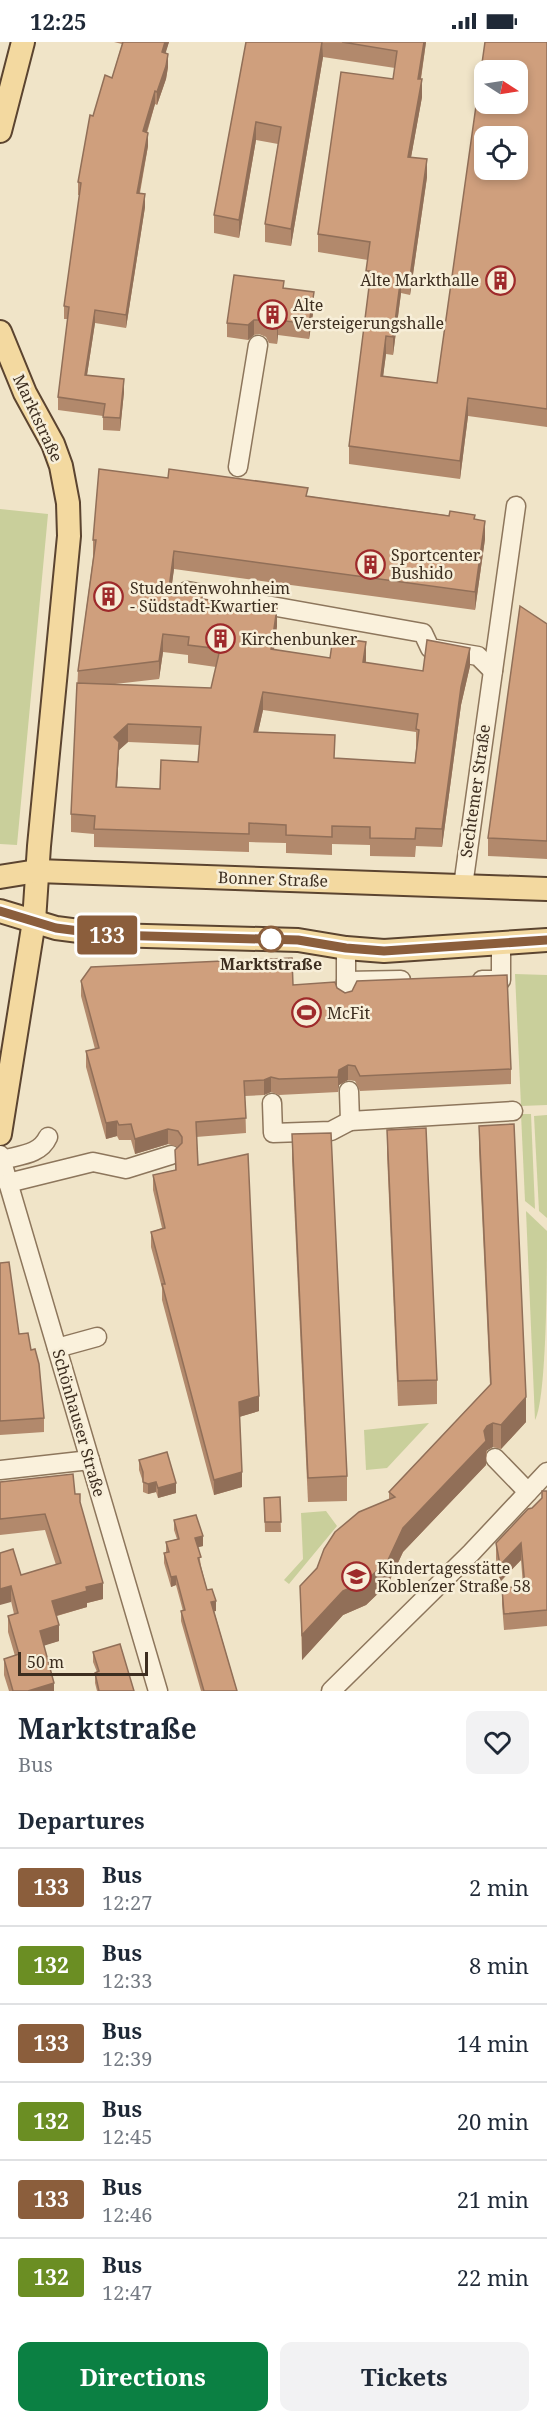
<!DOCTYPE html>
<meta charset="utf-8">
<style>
body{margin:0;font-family:"Noto Serif",serif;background:#f2f2f3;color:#1f2937;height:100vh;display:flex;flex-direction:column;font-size:22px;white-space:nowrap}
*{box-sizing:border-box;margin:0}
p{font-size:20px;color:#747a83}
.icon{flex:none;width:33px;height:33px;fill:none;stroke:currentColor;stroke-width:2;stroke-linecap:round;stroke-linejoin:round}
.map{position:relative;height:1649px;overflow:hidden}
.side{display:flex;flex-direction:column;background:#fff;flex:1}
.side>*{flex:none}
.badge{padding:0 12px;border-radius:4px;font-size:21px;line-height:39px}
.needle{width:39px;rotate:102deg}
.tools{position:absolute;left:474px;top:18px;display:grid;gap:12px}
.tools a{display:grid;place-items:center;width:54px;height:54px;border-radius:12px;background:#fff;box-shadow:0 3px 9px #0003;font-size:30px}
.scale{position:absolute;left:18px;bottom:15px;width:130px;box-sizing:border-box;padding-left:6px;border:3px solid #3d2e20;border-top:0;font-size:16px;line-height:21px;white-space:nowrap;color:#3d2e20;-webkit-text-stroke:4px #f7eed8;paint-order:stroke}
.map>.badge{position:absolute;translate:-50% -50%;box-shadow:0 0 0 3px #fff}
h2{padding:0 18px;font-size:22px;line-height:54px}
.round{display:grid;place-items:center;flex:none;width:63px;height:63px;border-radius:12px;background:#f2f2f3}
.summary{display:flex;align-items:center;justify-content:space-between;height:102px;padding:0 18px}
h1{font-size:28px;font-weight:700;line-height:45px}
.primary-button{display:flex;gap:12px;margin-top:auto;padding:12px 18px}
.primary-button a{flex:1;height:69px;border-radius:12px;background:#0b8043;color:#fff;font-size:24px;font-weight:700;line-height:69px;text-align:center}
.primary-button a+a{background:#f2f2f3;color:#1f2937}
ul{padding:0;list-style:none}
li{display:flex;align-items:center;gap:18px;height:78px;padding:0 18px;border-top:2px solid #e0e1e3}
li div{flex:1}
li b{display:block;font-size:22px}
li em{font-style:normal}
li .badge{min-width:66px;font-weight:700;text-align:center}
.status{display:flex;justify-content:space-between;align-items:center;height:42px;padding:0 30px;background:#fff;direction:ltr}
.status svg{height:16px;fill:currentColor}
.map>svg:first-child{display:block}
.green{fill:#c9cf9b}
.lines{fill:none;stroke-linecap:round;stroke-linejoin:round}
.minor-casing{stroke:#8d765c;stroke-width:21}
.major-casing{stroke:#5b4430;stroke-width:26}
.minor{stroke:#faf1dc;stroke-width:18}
.major{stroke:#f3d9a0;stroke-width:22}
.wall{fill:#b2896c;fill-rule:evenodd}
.shaded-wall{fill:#916f58}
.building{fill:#cf9f7d;stroke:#916f58;stroke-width:1.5;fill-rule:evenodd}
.line-casing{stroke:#fff;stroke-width:14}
.line{stroke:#8b5e3c;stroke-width:9}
.stop-dot{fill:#fff;stroke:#8b5e3c;stroke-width:3}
.labels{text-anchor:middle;stroke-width:5;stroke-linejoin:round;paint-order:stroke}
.poi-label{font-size:16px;fill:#3d2e20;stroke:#f7eed8;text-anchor:start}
.street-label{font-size:16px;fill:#3d2e20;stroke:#f7eed8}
.stop-label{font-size:16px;font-weight:bold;fill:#3d2e20;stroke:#f7eed8}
</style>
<div class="status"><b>12:25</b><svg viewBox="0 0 49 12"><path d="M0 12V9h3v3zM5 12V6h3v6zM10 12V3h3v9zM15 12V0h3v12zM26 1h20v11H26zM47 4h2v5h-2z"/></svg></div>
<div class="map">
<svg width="547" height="1649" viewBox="0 0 547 1649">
<rect width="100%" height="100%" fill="#f0e4c8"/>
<g class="green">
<polygon points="0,467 48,472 17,803 0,802"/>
<polygon points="515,932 547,933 547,1063 521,1064"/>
<polygon points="521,1072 531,1072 535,1167 525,1159"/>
<polygon points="547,1073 547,1176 539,1169 534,1074"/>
<path d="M 526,1169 L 547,1189 C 547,1225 547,1355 535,1378 Z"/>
<polygon points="429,1381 387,1426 366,1428 364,1388"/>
<polygon points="326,1469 337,1484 289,1542 284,1538 303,1517 301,1471"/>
</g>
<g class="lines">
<defs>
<g id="minor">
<polyline points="238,425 258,303"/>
<polyline points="187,549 423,591 430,606 478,614 493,629"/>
<polyline points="463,844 516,464"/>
<polyline points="346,906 346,950"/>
<polyline points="482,938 501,938 501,900"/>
<polyline points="346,939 401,938"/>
<polyline points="349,1049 350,1079 513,1069"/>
<polyline points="272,1061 273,1091 331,1089 350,1079"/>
<polyline points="0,1113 158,1649"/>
<path d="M 2,1118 C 19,1113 40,1113 48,1095"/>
<polyline points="8,1141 93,1120 126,1127 171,1113"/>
<polyline points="57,1306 97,1295"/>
<polyline points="495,1416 528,1450"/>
<polyline points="0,1428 90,1418"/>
<polyline points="331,1649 471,1511 547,1430"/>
</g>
<g id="major">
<polyline points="0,89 23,0"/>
<polyline points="0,290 25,351 53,402 61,424 68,461 69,494 39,804 34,879 0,1092"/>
<polyline points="0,835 37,829 547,847"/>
<polyline points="0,869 56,886 110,893 298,898 346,906 384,909 547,898"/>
</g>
</defs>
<use href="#minor" class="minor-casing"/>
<use href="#major" class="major-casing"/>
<use href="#minor" class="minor"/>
<use href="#major" class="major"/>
</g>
<g class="wall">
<polygon points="114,0 169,0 165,11 168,25 166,37 157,63 155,62 147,91 148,104 140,151 145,165 126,286 95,281 87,333 124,350 120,389 103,388 103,374 58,368 58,355 68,277 64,277 64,264 80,153 78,153 78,140 93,74 112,36 122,2"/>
<polygon points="246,0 426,0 421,37 422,55 411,115 427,135 410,253 401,251 393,313 386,312 383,334 437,341 547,0 547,385 468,374 460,437 349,422 349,404 369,247 366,246 366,229 368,218 318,210 318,192 393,37 395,26 323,15 291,204 265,200 265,182 278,102 256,98 239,196 214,191 214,173"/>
<polygon points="284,246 314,265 309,297 278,293 277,302 269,301 266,295 259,292 254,293 248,298 227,295 227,281"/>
<path d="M 308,454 L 475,477 L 485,497 L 475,568 L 174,527 L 171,547 L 202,557 L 277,584 L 274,608 L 330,616 L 366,618 L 365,621 L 423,629 L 470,624 L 461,663 L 442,805 L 416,804 L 415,815 L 370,814 L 370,803 L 332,802 L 332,813 L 286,811 L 286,801 L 249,800 L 249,810 L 94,805 L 94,792 L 71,790 L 71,772 L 78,629 L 93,516 L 93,498 ZM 163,610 L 188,613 L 188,621 L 216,625 L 211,646 L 115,642 L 159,637 ZM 263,668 L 416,690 L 416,706 L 415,721 L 335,716 L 258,690 ZM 128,700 L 200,703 L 198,720 L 160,747 L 117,745 L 119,708 Z"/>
<polygon points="547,582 547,817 488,814 488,796"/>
<polygon points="81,939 293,943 337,946 345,951 511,1027 511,1042 360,1049 355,1039 348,1038 339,1043 338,1050 279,1053 271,1050 264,1053 245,1054 246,1091 196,1095 198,1123 259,1369 239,1375 242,1445 214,1453 162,1258 162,1246 151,1205 151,1190 162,1186 153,1148 153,1133 175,1128 178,1105 168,1102 135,1112 131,1098 119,1098 117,1094 106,1097 86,1025 86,1009 95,1007 81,954"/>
<polygon points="479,1084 526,1380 501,1407 493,1405 487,1408 486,1423 403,1510 388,1542 366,1563 343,1573 302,1618 300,1544 389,1458 389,1450 490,1343 479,1108"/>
<polygon points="387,1088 437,1338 437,1362 398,1364 387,1112"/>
<polygon points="292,1092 347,1434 347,1459 308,1460 292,1117"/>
<polygon points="0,1221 19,1292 31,1308 44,1376 44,1390 0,1393"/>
<polygon points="139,1418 176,1451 158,1456 156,1450 148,1452 143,1450 143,1440 139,1428"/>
<polygon points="0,1440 75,1452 80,1461 103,1557 87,1561 87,1565 57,1574 59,1599 44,1603 54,1649 9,1649 4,1633 4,1617 15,1614 8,1590 8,1574 14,1572 0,1511 21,1533 56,1523 45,1488 0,1493"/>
<polygon points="547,1449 547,1584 504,1588 502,1562 502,1546 523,1544 521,1518 500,1540 496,1517 496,1501 532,1466 542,1456"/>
<polygon points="280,1455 281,1490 265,1490 264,1456"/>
<polygon points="174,1478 203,1504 198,1505 201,1524 207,1548 216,1569 214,1569 237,1649 201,1649 181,1579 181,1569 183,1569 176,1543 171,1545 164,1521 164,1511 166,1511 166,1500 177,1497 174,1488"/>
<polygon points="93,1610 134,1649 97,1649 95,1641 95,1631 97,1630 93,1620"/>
</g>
<g class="shaded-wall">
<polygon points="165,0 169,0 162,23 162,10"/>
<polygon points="322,0 323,15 291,204 291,187"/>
<polygon points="424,0 426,0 418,55 418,37"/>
<polygon points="168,12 168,25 166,37 157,63 157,50"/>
<polygon points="422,37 422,55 408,132 408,115"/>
<polygon points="155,49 155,62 143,102 143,89"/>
<polygon points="256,80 256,98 239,196 239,178"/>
<polygon points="148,91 148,104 137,163 137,151"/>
<polygon points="427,117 427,135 410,253 410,235"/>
<polygon points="145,152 145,165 126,286 126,273"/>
<polygon points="401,234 401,251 393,313 393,295"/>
<polygon points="314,250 314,265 309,297 309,282"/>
<polygon points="95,268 95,281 85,346 85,333"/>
<polygon points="254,278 254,293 248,298 248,283"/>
<polygon points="278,278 278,293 277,302 277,287"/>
<polygon points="386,294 386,312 381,351 381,334"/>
<polygon points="124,337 124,350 120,389 120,376"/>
<polygon points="468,356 468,374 460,437 460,419"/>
<polygon points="485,479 485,497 475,568 475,550"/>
<polygon points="174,509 174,527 169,565 169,546"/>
<polygon points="277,566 277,584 271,625 271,607"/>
<polygon points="163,592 163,610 159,637 159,619"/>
<polygon points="366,600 366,618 363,639 363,620"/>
<polygon points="470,606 470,624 461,663 442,805 442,787 461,645"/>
<polygon points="263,650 263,668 254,708 254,690"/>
<polygon points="128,682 128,700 119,708 116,763 114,695"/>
<polygon points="348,1023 348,1038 339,1043 338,1050 338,1035 339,1028"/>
<polygon points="271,1035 271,1050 264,1053 264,1038"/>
<polygon points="117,1079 117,1094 106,1097 106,1081"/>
<polygon points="168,1087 168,1102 135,1112 135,1097"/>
<polygon points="259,1354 259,1369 239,1375 239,1360"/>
<polygon points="526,1355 526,1380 501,1407 501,1383"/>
<polygon points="493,1381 493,1405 486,1409 486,1423 403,1510 388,1542 366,1563 343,1573 302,1618 302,1593 403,1486 484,1389 487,1384"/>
<polygon points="242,1430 242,1445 214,1453 214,1438"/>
<polygon points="156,1440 156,1450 148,1452 148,1442"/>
<polygon points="176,1441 176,1451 158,1456 158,1446"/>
<polygon points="203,1494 203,1504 195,1506 195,1496"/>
<polygon points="521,1501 521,1518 500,1540 500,1523"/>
<polygon points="176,1534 176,1543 171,1545 171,1535"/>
<polygon points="103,1541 103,1557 87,1561 87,1565 52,1575 52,1559 86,1545"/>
<polygon points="11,1544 11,1560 0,1563 0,1547"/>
<polygon points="216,1559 216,1569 211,1570 211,1560"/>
<polygon points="59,1583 59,1599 40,1605 40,1589"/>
<polygon points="54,1641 54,1649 28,1649"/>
</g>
<g class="building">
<polygon points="123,0 165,0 162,10 168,12 166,24 157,50 155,49 143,89 148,91 137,151 145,152 126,273 95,268 85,333 124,337 120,376 103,375 105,362 58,355 69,265 64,264 81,141 78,140 90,73 93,74 105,33 112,36"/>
<polygon points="246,0 322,0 291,187 265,182 281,85 256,80 239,178 214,173"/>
<path d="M 342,0 L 424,0 L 418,37 L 422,37 L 408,115 L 427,117 L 410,235 L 401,234 L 393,295 L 386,294 L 381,334 L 437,341 L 485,0 L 547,0 L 547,367 L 468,356 L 460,419 L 349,404 L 371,229 L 366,229 L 370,200 L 318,192 L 341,30 L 393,37 L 397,9 ZM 484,28 L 518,28 L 518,62 L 484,62 ZM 484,94 L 518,94 L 518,128 L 484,128 Z"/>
<polygon points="234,233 284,239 283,246 314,250 309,282 278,278 277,287 269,286 266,280 259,278 254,278 248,283 227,281"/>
<path d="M 99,427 L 168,436 L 169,427 L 308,446 L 306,454 L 449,474 L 450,469 L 475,473 L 474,477 L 485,479 L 475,550 L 174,509 L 169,546 L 202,551 L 202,557 L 277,566 L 271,607 L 330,616 L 333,595 L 366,600 L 363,620 L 423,629 L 427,598 L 470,606 L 461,645 L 442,787 L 416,786 L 415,797 L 370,796 L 370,785 L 332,784 L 332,795 L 286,793 L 286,783 L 249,781 L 249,792 L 94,787 L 95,774 L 71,772 L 77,641 L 211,646 L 220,607 L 188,603 L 189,595 L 163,592 L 159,619 L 78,629 L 96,498 L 93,498 ZM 263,650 L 418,672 L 416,687 L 419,688 L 415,721 L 334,716 L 335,693 L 254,690 ZM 128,682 L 201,685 L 198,720 L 161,718 L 160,747 L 116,745 L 119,700 L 114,695 Z"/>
<polygon points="520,564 547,582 547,799 488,796"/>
<polygon points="292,916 293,943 335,940 337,946 345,951 352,949 357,939 507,933 511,1027 360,1034 355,1024 348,1023 339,1028 338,1035 279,1037 271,1035 264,1038 244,1039 246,1076 196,1080 198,1123 248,1112 259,1354 239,1360 242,1430 214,1438 162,1242 165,1242 151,1190 165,1186 153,1133 176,1128 175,1108 182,1101 182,1095 178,1089 168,1087 135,1097 131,1082 119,1083 117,1079 106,1081 86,1009 99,1006 81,939 91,925"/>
<polygon points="514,1082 526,1355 501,1383 493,1381 487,1384 484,1389 486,1399 403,1486 388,1518 366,1539 343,1549 302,1593 300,1544 317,1526 324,1507 335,1490 359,1470 395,1455 389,1450 491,1342 479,1084"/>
<polygon points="426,1086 437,1338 398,1339 387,1088"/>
<polygon points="331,1091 347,1434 308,1436 292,1092"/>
<polygon points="9,1220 19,1292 28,1291 31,1308 35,1307 39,1322 44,1376 0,1379 0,1221"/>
<polygon points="167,1410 176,1441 158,1446 156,1440 148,1442 143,1440 143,1430 139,1418"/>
<polygon points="73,1432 75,1452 80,1452 80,1460 103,1541 86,1545 87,1549 52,1559 59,1583 40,1589 54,1641 28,1649 13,1649 4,1617 19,1612 8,1574 18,1571 11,1544 0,1547 0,1511 13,1507 21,1533 61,1521 45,1472 0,1477 0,1440"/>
<polygon points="542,1449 547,1449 547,1568 504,1572 502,1546 525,1544 521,1501 500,1523 496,1501 528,1467 532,1466 542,1456"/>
<polygon points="280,1455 281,1480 265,1480 264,1456"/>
<polygon points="196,1473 203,1494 195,1496 201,1515 198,1516 207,1548 212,1547 216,1559 211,1560 237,1649 204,1649 181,1569 185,1568 176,1534 171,1535 164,1511 169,1510 166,1500 179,1497 174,1478"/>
<polygon points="120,1602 134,1649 99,1649 95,1631 99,1629 93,1610"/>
</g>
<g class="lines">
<defs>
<polyline id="line" points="0,869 56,886 110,893 298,898 346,906 384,909 547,898"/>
</defs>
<use href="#line" class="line-casing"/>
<use href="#line" class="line"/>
</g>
<defs>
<symbol id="building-ring" viewBox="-11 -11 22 22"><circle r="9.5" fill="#f7eed8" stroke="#9e2a2b" stroke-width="1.5"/><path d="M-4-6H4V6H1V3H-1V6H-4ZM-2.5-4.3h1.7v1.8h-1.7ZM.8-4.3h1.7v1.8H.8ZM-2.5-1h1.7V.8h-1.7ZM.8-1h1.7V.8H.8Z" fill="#9e2a2b"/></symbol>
<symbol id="stadium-ring" viewBox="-11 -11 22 22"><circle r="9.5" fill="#f7eed8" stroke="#9e2a2b" stroke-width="1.5"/><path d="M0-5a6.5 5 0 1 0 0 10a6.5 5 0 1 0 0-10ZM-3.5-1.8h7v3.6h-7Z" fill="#9e2a2b"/></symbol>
<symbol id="school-ring" viewBox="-11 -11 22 22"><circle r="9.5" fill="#f7eed8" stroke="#9e2a2b" stroke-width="1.5"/><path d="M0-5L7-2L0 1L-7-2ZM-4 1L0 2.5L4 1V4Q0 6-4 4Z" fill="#9e2a2b"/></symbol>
</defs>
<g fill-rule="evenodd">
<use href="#building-ring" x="484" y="222" width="33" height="33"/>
<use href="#building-ring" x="256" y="256" width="33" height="33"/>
<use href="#building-ring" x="354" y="506" width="33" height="33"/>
<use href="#building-ring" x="92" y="538" width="33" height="33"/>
<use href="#building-ring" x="204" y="580" width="33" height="33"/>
<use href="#stadium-ring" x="290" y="954" width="33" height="33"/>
<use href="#school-ring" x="340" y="1518" width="33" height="33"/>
</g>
<circle class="stop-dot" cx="271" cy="897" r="12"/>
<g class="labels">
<g class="poi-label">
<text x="479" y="244" text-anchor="end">Alte Markthalle</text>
<text x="293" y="269">Alte<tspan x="293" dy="18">Versteigerungshalle</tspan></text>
<text x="391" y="519">Sportcenter<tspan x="391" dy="18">Bushido</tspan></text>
<text x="130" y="552">Studentenwohnheim<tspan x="130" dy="18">- Südstadt-Kwartier</tspan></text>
<text x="241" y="603">Kirchenbunker</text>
<text x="327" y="977">McFit</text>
<text x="377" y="1532">Kindertagesstätte<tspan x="377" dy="18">Koblenzer Straße 58</tspan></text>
</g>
<g class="street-label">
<text transform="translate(38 376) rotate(65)" y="6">Marktstraße</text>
<text transform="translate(475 749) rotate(-82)" y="6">Sechtemer Straße</text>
<text transform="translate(273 837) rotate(2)" y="6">Bonner Straße</text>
<text transform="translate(79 1381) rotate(74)" y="6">Schönhauser Straße</text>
</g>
<g class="stop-label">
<text x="271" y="928">Marktstraße</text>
</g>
</g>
</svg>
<div class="tools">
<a><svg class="needle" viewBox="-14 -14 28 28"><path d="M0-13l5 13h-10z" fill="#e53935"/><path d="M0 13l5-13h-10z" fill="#747a83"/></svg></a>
<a><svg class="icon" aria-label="locate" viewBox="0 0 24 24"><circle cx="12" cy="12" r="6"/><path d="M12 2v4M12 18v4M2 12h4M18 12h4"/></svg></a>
</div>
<div class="scale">50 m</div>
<b class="badge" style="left:107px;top:893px;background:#8b5e3c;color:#fff">133</b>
</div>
<section class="side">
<div class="summary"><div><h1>Marktstraße</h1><p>Bus</p></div><a class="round"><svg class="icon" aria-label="heart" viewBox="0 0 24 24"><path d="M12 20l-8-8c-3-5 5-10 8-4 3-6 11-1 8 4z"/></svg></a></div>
<h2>Departures</h2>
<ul>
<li><span class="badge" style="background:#8b5e3c;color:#fff">133</span><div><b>Bus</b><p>12:27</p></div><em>2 min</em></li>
<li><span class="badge" style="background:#6b8e23;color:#fff">132</span><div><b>Bus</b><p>12:33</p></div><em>8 min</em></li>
<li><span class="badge" style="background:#8b5e3c;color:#fff">133</span><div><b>Bus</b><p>12:39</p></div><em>14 min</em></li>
<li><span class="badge" style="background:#6b8e23;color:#fff">132</span><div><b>Bus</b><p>12:45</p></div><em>20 min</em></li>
<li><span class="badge" style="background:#8b5e3c;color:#fff">133</span><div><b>Bus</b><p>12:46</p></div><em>21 min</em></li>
<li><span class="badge" style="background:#6b8e23;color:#fff">132</span><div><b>Bus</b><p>12:47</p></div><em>22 min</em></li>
</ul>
<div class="primary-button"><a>Directions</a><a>Tickets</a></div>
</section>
